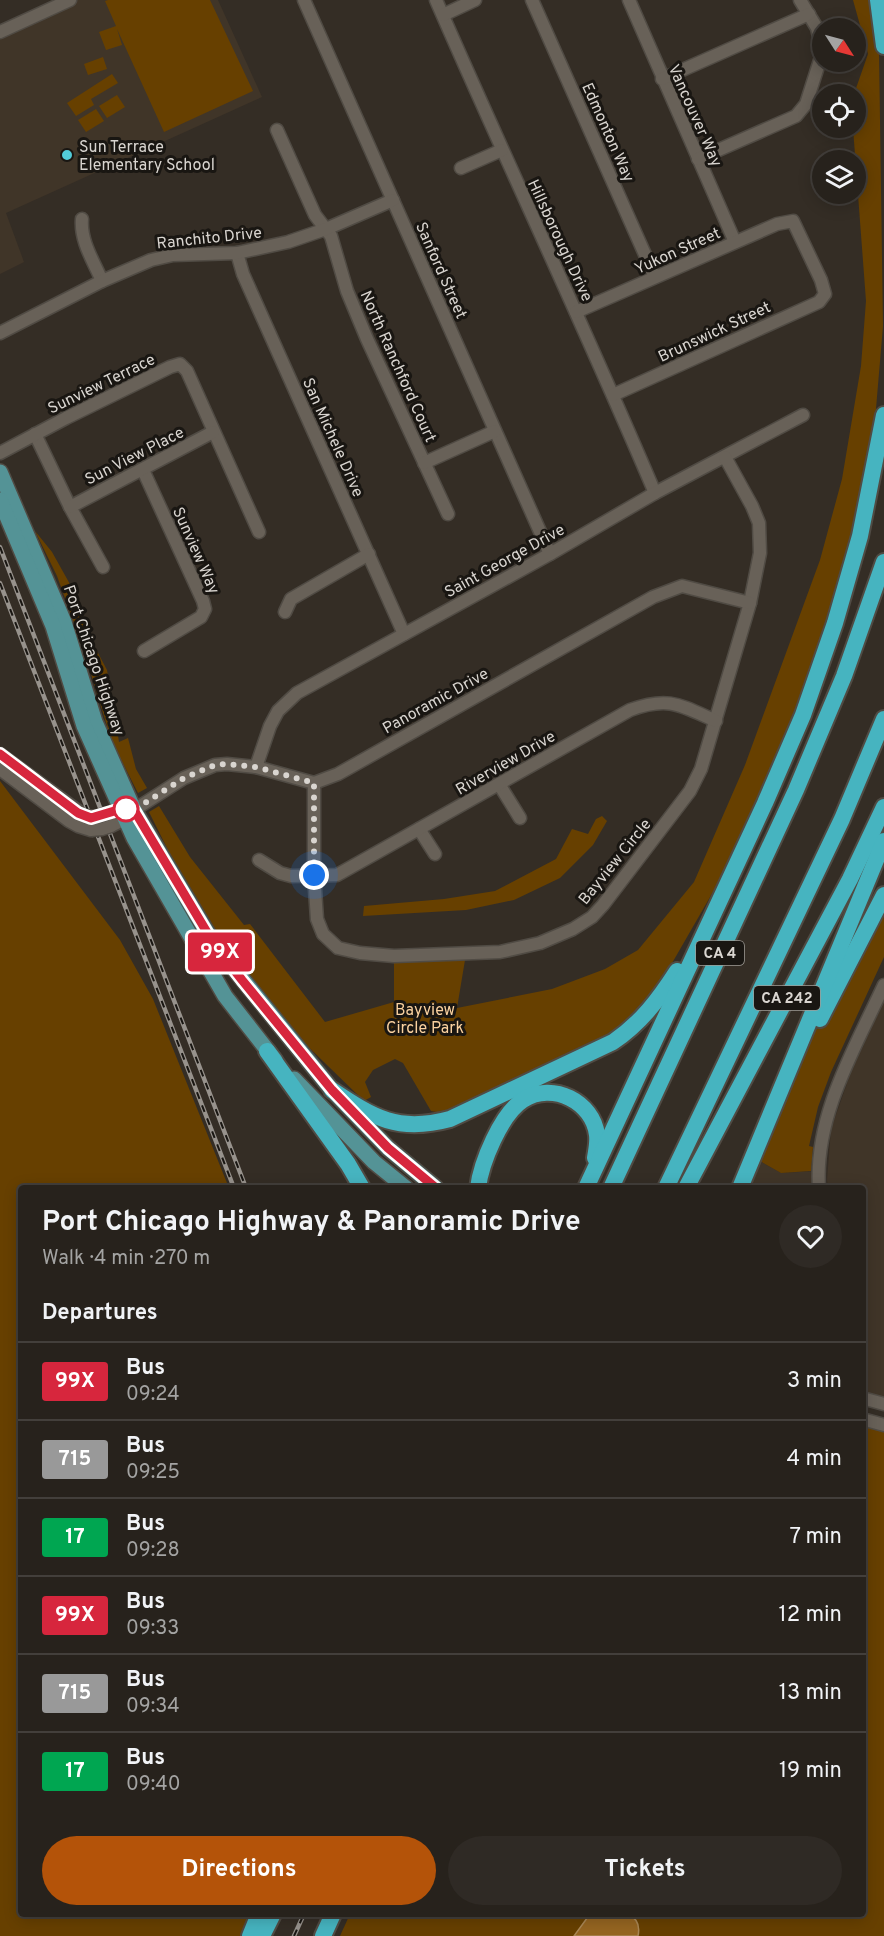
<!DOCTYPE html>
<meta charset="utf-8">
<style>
body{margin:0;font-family:Overpass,sans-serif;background:#2f2a25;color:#f1f3f6;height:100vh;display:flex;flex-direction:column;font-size:22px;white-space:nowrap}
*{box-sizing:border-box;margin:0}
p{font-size:20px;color:#a4a4a3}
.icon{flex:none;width:33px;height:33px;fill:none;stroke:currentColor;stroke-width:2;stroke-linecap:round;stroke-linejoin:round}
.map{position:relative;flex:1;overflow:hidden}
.panel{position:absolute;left:18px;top:1185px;width:848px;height:732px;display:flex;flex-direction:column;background:#27221c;border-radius:6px;box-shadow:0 3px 15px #0003,0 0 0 2px #433f3b}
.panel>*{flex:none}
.badge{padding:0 12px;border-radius:4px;font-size:21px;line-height:39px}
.needle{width:39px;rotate:126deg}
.controls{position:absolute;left:812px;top:18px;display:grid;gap:12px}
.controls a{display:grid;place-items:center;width:54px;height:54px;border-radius:50%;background:#27221c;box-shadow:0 3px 15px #0003,0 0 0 2px #433f3b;font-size:30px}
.you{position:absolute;width:30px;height:30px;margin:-15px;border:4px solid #fff;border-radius:50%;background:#1a73e8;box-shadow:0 0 0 9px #1a73e833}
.map>.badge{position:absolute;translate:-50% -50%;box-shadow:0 0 0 3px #fff}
h2{padding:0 24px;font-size:22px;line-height:54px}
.round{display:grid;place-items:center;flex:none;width:63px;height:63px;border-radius:32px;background:#2f2a25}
.headline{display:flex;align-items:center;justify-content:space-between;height:102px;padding:0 24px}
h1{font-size:28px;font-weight:700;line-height:45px}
.primary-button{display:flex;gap:12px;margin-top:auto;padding:12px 24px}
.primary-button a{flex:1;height:69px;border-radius:36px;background:#b45309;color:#fff;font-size:24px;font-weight:700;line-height:69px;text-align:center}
.primary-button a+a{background:#2f2a25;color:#f1f3f6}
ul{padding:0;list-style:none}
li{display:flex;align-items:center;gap:18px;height:78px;padding:0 24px;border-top:2px solid #433f3b}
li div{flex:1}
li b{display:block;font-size:22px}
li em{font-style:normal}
li .badge{min-width:66px;font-weight:700;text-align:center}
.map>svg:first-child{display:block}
.built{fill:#403528}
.green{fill:#674000}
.water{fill:#956521;stroke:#a98756;stroke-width:1.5}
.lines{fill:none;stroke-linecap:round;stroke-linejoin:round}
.minor-casing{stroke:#504b44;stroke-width:15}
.major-casing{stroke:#504b44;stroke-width:18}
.highway-casing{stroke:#504b44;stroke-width:20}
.minor{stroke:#686158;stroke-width:12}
.major{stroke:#549396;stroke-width:15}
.highway{stroke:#46b4c0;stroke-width:16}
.rail-casing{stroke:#97928c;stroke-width:4.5}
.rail{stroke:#191612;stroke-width:2;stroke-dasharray:7;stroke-linecap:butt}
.minor-bridge-casing{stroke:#504b44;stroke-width:15;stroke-linecap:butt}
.minor-bridge{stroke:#686158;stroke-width:12}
.line-casing{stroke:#fff;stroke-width:14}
.line{stroke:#d7263d;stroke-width:9}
.walk{stroke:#d9d5d0;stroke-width:6;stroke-dasharray:0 10.8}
.poi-dot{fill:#52cbd8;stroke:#191612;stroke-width:2}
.stop-dot{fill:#fff;stroke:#d7263d;stroke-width:3}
.labels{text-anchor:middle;stroke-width:6;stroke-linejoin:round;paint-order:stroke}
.shield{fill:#191612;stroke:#9f9c97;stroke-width:1.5}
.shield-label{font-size:15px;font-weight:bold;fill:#d9d5d0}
.street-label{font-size:16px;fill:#d9d5d0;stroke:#191612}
.poi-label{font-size:16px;fill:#d9d5d0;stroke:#191612;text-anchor:start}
.park-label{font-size:16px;fill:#fbd2a0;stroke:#191612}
</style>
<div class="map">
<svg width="884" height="1936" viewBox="0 0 884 1936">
<rect width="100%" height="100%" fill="#342d25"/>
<g class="built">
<polygon points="70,0 218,0 262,97 6,213 24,262 0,274 0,32"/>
<polygon points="884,1001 884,1404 863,1398 862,1188 828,1188 827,1180 831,1129 851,1072"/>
<polygon points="753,1157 781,1173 819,1171 819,1188 740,1188"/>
</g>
<g class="green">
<polygon points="108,0 210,0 253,91 164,132 117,29 122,45 106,50 99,32 116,26 105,1"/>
<polygon points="853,0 872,0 879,51 883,326 874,432 856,528 827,632 776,763 721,878 656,991 629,1021 598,1042 449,1112 442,1113 431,1111 403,1063 395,1059 373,1070 365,1082 371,1097 364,1101 293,1032 226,947 168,850 149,812 159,806 190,857 244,925 250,924 325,1022 394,1002 394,956 466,954 457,1008 552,989 605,969 638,950 694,882 745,765 820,560 842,479 861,366 866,301 853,128 855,128 855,94 854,94 868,54"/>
<polygon points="103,57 107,69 88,75 84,64"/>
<polygon points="112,74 118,83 91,99 94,105 76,116 67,103"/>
<polygon points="117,95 125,107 107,118 99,106"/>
<polygon points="96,109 104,121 86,132 78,120"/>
<polygon points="35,531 52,552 71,586 88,634 107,670 119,742 128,738 136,769 147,788 138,793 112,742 83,648 57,576"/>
<polygon points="0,781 120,940 153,999 229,1188 21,1188 21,1914 250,1914 241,1936 0,1936"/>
<polygon points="602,816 607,821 593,845 560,878 514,900 466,910 363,916 364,906 444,899 495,891 556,859 572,829 588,834 596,819"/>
<polygon points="884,895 884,957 831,1072 818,1107 809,1146 813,1147 811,1171 781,1173 753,1157 836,986"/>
<polygon points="863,1419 884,1425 884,1936 340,1936 350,1914 862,1914"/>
</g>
<path class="water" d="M 590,1914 C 609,1914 644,1906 638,1936 L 574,1936 Z"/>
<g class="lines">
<defs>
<g id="minor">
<polyline points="304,0 550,554"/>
<path d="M 436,0 C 508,165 585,328 655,493"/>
<polyline points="532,0 655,277"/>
<polyline points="629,0 735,242"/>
<polyline points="800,0 817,28 822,50"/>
<polyline points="443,15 475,0"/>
<polyline points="0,32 70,0"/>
<polyline points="662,79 809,14"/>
<polyline points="277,130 315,215 331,236 347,291 367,339 448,514"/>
<polyline points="698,159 796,116 806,104 822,54"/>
<polyline points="461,168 502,150"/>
<path d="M 82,219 C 80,241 94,262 102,281"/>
<polyline points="237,253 243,274 404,634"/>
<polyline points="576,312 777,224 793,221 821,280 825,294 819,302 613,395"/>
<polyline points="0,333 102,281 151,260 173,255 237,253 288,242 326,229 393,200"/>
<polyline points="35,434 70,507 103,567"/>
<polyline points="0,453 66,418 170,367 180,364 187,371 259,532"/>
<polyline points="424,463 495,431"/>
<polyline points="143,470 203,601 205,609 201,617 144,651"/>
<polyline points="70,507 213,432"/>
<polyline points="285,612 291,599 369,554"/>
<polyline points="0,754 85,816"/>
<polyline points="256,767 270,726 278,711 297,693 550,554 655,493 803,415"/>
<polyline points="0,769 69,821 78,826 91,830"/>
<polyline points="314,783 314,875 317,919 323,934 338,948 360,953 394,956 500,952 540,943 573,929 592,917 603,905 690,791 701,769 750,603 760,553 759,523 752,506 725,457"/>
<polyline points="499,784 520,818"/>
<polyline points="111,826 125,819 134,810 184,778 215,765 227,764 256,767 314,783 338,774 653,597 682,586 750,603"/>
<polyline points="419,829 435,854"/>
<path d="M 259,860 L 280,873 L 291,876 L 337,875 L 630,710 C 669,696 680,705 716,721"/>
<path d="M 819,1188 C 814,1116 855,1048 884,985"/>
<polyline points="862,1398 884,1404"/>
<polyline points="862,1419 884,1425"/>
</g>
<g id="major">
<polyline points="0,472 64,622 95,722 134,810 214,944 332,1090 388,1148 436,1188"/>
<polyline points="0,500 53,626 84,726 134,838 225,996 275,1060"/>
<polyline points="294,1079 374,1162 406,1188"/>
</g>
<g id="highway">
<polyline points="878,0 884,46"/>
<polyline points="820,1019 884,895"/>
<polyline points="267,1051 348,1164 362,1188"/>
<path d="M 332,1090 C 374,1118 398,1133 450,1119 L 613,1042 C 641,1023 659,999 677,971"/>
<path d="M 478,1188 C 481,1163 501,1114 523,1100 C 553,1081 593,1102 597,1135 C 598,1143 596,1151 595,1158"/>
<polyline points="586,1188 765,803 803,715 835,623 860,536 884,415"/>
<polyline points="611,1188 796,790 844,676 884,562"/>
<polyline points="666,1188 842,819 884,719"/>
<polyline points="686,1188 850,879 884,807"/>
<polyline points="740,1188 884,841"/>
<polyline points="250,1936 259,1914"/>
<polyline points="262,1936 273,1914"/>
<polyline points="323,1936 333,1914"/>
</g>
</defs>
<use href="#minor" class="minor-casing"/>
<use href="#major" class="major-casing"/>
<use href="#highway" class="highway-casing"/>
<use href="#minor" class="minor"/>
<use href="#major" class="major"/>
<use href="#highway" class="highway"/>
<defs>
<g id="rail">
<polyline points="0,547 246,1188"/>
<polyline points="0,583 234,1188"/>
<polyline points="294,1936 304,1914"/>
</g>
</defs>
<use href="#rail" class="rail-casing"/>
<use href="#rail" class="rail"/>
<defs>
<g id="minor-bridge">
<polyline points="85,816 97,817 106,813"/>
<polyline points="91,830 102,829 111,826"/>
</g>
</defs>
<use href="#minor-bridge" class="minor-bridge-casing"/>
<use href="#minor-bridge" class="minor-bridge"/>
</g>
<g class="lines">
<defs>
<polyline id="line" points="0,754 78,813 91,818 121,809 134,810 214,944 242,980 332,1090 388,1148 436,1188"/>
</defs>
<use href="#line" class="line-casing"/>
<use href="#line" class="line"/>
<polyline class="walk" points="126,809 121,809 134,810 184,778 215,765 227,764 256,767 314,783 314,875"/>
</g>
<circle class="poi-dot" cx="67" cy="155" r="6"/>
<circle class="stop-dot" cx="126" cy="809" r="12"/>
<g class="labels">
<g class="shield">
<rect x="696" y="941" width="48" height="24" rx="4.5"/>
<rect x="754" y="986" width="66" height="24" rx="4.5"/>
</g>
<g class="shield-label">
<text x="720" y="958">CA 4</text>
<text x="787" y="1003">CA 242</text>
</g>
<g class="street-label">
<text transform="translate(696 115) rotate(66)" y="6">Vancouver Way</text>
<text transform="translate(609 132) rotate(66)" y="6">Edmonton Way</text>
<text transform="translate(209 237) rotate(-6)" y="6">Ranchito Drive</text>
<text transform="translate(561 240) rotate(65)" y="6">Hillsborough Drive</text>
<text transform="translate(677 250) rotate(-24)" y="6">Yukon Street</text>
<text transform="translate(442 270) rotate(66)" y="6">Sanford Street</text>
<text transform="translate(714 331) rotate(-25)" y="6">Brunswick Street</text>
<text transform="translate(399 366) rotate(66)" y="6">North Ranchford Court</text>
<text transform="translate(101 383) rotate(-26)" y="6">Sunview Terrace</text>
<text transform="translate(334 437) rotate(66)" y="6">San Michele Drive</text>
<text transform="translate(134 455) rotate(-27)" y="6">Sun View Place</text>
<text transform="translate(197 550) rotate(66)" y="6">Sunview Way</text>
<text transform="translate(504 560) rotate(-29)" y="6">Saint George Drive</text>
<text transform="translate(95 660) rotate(71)" y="6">Port Chicago Highway</text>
<text transform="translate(435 700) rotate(-29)" y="6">Panoramic Drive</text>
<text transform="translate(505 762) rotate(-30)" y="6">Riverview Drive</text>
<text transform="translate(614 861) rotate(-51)" y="6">Bayview Circle</text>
</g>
<g class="poi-label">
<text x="79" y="152">Sun Terrace<tspan x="79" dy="18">Elementary School</tspan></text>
</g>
<g class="park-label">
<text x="425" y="1015">Bayview<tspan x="425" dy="18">Circle Park</tspan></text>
</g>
</g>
</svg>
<div class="controls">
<a><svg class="needle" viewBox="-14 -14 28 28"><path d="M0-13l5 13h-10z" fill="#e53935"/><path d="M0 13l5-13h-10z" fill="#a4a4a3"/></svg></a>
<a><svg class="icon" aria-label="locate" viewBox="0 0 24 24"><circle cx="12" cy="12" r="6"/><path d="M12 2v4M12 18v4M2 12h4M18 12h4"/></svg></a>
<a><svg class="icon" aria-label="layers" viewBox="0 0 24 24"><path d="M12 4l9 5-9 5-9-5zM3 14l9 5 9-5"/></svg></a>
</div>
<div class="you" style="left:314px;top:875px"></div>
<b class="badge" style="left:220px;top:952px;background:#d7263d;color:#fff">99X</b>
<section class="panel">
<div class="headline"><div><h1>Port Chicago Highway &amp; Panoramic Drive</h1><p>Walk · 4 min · 270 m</p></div><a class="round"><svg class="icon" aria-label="heart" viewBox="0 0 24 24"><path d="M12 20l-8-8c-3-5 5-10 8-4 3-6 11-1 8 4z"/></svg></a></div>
<h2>Departures</h2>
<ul>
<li><span class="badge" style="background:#d7263d;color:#fff">99X</span><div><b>Bus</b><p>09:24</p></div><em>3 min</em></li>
<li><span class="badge" style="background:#999;color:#fff">715</span><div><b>Bus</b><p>09:25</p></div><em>4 min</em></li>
<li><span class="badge" style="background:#00a651;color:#fff">17</span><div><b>Bus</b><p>09:28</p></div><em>7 min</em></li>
<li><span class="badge" style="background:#d7263d;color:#fff">99X</span><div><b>Bus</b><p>09:33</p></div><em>12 min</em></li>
<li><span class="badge" style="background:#999;color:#fff">715</span><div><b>Bus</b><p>09:34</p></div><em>13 min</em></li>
<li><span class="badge" style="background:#00a651;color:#fff">17</span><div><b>Bus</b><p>09:40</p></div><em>19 min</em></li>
</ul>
<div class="primary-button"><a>Directions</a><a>Tickets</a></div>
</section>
</div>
